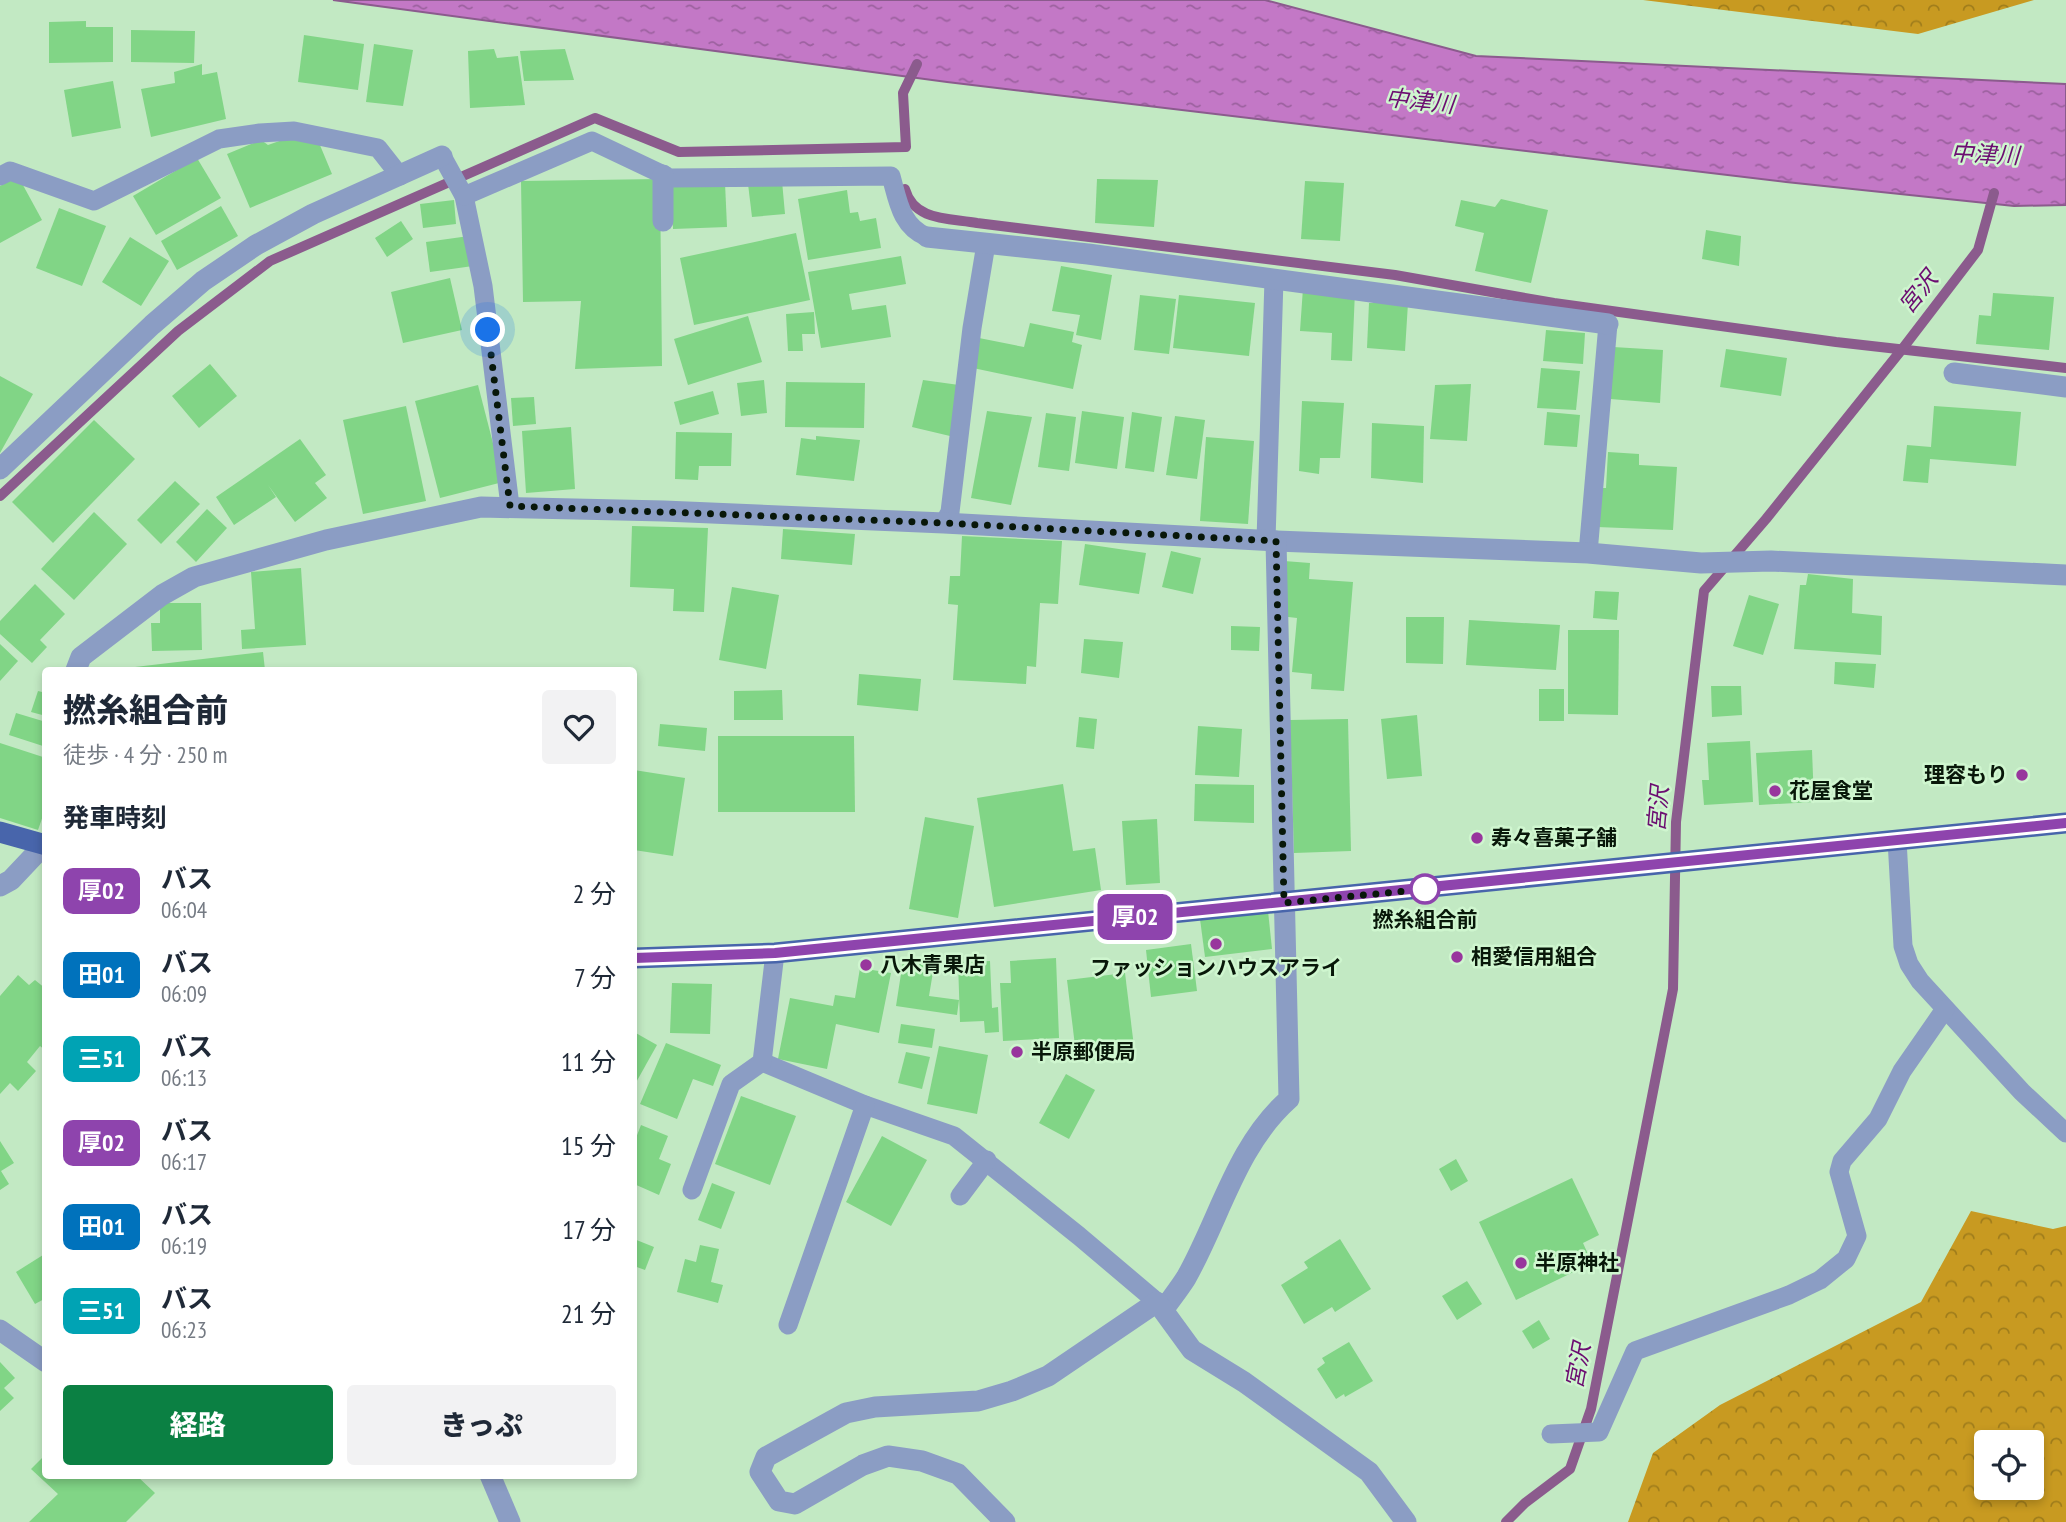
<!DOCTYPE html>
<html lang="ja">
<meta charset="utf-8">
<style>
body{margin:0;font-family:"PT Sans Narrow","Noto Sans JP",sans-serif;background:#f2f2f3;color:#1f2937;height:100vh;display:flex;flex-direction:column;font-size:26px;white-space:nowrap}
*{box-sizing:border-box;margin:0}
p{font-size:23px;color:#747a83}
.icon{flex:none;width:38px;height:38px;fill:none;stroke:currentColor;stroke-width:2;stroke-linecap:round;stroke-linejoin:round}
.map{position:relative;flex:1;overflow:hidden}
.details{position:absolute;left:42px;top:667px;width:595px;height:812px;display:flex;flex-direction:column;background:#fff;border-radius:7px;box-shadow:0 4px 10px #0003}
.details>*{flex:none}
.badge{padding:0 14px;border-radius:10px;font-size:24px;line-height:46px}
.fabs{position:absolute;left:1974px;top:1430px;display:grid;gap:14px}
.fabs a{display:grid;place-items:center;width:70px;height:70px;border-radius:7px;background:#fff;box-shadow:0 4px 10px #0003;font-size:35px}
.you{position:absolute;width:35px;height:35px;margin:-18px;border:5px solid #fff;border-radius:50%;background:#1a73e8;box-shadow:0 0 0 10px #1a73e833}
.map>.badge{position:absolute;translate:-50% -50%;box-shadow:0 0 0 4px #fff}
h2{padding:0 21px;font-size:26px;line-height:63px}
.round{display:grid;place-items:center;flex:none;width:74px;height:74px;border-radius:7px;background:#f2f2f3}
.overview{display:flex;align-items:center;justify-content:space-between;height:119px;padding:0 21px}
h1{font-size:33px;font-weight:800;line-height:52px}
.button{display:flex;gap:14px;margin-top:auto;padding:14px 21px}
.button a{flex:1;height:80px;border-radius:7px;background:#0b8043;color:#fff;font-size:28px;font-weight:800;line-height:80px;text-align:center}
.button a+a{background:#f2f2f3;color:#1f2937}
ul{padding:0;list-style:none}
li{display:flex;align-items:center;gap:21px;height:84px;padding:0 21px}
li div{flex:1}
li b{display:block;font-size:26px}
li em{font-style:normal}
li .badge{min-width:77px;font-weight:700;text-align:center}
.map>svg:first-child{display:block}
.forest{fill:url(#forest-crowns);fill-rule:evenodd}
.water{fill:url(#water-ripples);stroke:#8b5b8d;stroke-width:2}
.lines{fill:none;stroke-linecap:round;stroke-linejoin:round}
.stream{stroke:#8b5b8d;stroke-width:10}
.building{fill:#81d586}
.service{stroke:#8b9dc4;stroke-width:19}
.minor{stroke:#8b9dc4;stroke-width:21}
.tertiary{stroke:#8b9dc4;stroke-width:21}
.primary{stroke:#4865ab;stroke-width:21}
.line-casing{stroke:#fff;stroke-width:16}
.line{stroke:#8e44ad;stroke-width:10}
.walk{stroke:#081709;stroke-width:7;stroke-dasharray:0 12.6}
.poi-dot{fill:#98369d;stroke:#cff6cf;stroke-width:2.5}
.stop-dot{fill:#fff;stroke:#8e44ad;stroke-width:3.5}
.labels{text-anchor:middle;stroke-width:5;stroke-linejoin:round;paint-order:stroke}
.poi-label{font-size:21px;font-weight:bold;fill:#081709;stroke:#cff6cf;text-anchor:start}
.stop-label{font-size:21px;font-weight:bold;fill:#081709;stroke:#cff6cf}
.water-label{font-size:23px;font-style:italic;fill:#6c0d71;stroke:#cff6cf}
</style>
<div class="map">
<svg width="2066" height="1522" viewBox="0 0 2066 1522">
<defs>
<pattern id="forest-crowns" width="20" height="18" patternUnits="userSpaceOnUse" patternTransform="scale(1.75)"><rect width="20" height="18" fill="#c89a21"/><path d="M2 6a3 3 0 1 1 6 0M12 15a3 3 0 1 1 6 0" fill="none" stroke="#a07d1b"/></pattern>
<pattern id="water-ripples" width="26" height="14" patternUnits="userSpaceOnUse" patternTransform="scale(1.75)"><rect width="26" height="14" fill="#c378c6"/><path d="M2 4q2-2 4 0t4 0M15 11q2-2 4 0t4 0" fill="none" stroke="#9c619f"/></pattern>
</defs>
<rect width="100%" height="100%" fill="#c2e9c3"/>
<g class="forest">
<polygon points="1643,0 2034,0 1918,34"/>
<path d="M 1971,1211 L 2053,1229 L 2066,1226 L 2066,1522 L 1628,1522 L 1653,1453 L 1720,1405 L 1921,1302 ZM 1986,1442 L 2032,1442 L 2032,1488 L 1986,1488 Z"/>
</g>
<polygon class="water" points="333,0 1265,0 1476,56 2066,84 2066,205 2014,206 1786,182 947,82"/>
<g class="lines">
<g class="stream">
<path d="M 905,189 C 914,221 948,218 977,223 L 1395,275 L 1554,303 L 1836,342 L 2066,368"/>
<polyline points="0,496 178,331 270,261 595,118 679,152 906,147 903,93 917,64"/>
<polyline points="1506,1522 1525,1503 1570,1469 1591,1409 1673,989 1676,822 1704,591 1766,519 1903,348 1978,250 1994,193"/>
</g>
</g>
<g class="building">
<polygon points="86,21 86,27 113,27 113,62 49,63 49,22"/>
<polygon points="131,30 195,31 194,63 131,62"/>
<polygon points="304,35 364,44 358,90 298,82"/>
<polygon points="374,44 413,50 403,106 366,102"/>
<polygon points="494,49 497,58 518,56 525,105 470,108 468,51"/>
<polygon points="565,49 574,80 524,81 520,51"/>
<polygon points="202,64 202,75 217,72 226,119 151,137 141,89 175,83 174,72"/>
<polygon points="113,81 121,128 72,137 64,90"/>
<polygon points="291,137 317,138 332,174 250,208 227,154 261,140 268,145"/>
<polygon points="197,158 221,198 156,235 133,196"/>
<polygon points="18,176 42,220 0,243 0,186"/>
<polygon points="660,179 662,366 575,369 581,301 523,302 521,181"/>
<polygon points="1097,179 1158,180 1154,227 1095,223"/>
<polygon points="782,181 785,214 752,217 748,184"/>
<polygon points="1305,181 1344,183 1340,241 1301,239"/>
<polygon points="725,183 727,227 673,229 672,185"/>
<polygon points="847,190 850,213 858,212 860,221 876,218 881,248 808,260 798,199"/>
<polygon points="1501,199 1548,210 1531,283 1475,271 1484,233 1455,226 1461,200 1495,207"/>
<polygon points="454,200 456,224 423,228 420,204"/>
<polygon points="221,206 238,236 177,270 161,241"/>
<polygon points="59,208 106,226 82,286 36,268"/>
<polygon points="401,221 413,239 387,257 375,238"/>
<polygon points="1706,230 1741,236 1739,266 1702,259"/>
<polygon points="796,233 810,300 694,325 680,258"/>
<polygon points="469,236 473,266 430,272 426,242"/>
<polygon points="130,237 169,261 141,306 102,282"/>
<polygon points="901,256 906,284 849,294 852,310 886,305 891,337 821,348 808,272"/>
<polygon points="1061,266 1112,275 1101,340 1076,335 1080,315 1052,311"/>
<polygon points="450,278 462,330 403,343 391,292"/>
<polygon points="1303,288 1355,291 1352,361 1331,360 1332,333 1300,331"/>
<polygon points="1993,293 2054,297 2049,350 1976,344 1979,315 1991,316"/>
<polygon points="1140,295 1176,299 1169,354 1134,350"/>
<polygon points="1179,295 1255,303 1249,356 1173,348"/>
<polygon points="1369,303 1408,303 1405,351 1367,348"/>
<polygon points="814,312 815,334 802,334 803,351 788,351 786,314"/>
<polygon points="748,316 762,362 688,385 674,339"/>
<polygon points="1030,323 1074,332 1072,342 1082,345 1073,389 973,368 979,338 1024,347"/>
<polygon points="1546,330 1585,333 1583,364 1543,361"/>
<polygon points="1613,347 1663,350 1660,403 1610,399"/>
<polygon points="1726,349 1787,358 1781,396 1720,387"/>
<polygon points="210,364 237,396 199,428 172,396"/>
<polygon points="1541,368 1580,371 1576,410 1537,408"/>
<polygon points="0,376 33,394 0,453"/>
<polygon points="764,380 767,413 741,416 737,383"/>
<polygon points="923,380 959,385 950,436 912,427"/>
<polygon points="786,382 865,383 864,428 785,427"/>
<polygon points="1471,384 1467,441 1430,439 1435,385"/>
<polygon points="478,385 503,482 440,498 415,401"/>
<polygon points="713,391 719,414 680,425 674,402"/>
<polygon points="534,397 536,424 513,426 511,398"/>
<polygon points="1302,401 1344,403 1340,458 1320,458 1319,474 1299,471"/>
<polygon points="406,406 426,501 363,514 343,420"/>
<polygon points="1934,406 2021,412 2016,466 1930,459 1928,483 1903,481 1907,445 1931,447"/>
<polygon points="987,411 1032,417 1011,505 971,498"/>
<polygon points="1082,411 1124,417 1117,469 1075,463"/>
<polygon points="1132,412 1162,417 1154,472 1125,468"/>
<polygon points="1547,412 1580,415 1577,447 1544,445"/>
<polygon points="1046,413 1076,417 1069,471 1038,467"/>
<polygon points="1175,416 1205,420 1197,479 1166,475"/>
<polygon points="94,420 135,459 53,543 12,502"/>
<polygon points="1372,423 1424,426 1423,483 1371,478"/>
<polygon points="571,427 575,489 526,493 522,431"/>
<polygon points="676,432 732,433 731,466 699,466 698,480 675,479"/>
<polygon points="816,436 860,440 854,481 796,475 801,438 816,440"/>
<polygon points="1206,437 1254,441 1248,524 1200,521"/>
<polygon points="300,439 326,475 315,483 327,498 295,522 268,485 276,497 234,525 216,497"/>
<polygon points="1608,452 1639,454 1639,465 1677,467 1673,530 1597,527 1600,488 1606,488"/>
<polygon points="175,481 200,504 161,544 137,520"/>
<polygon points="207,509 227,528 196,562 176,542"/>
<polygon points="94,512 127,544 74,600 41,569"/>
<polygon points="632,526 708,528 704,612 673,611 674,589 630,587"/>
<polygon points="783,529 855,534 852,565 781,559"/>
<polygon points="962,536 1062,541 1058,604 1040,603 1036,667 1027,666 1026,684 953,680 958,605 948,604 950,576 960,576"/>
<polygon points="1085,544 1146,553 1139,594 1079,585"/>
<polygon points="1171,551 1201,558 1193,594 1162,587"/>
<polygon points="1284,561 1310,563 1309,579 1353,582 1344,691 1311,689 1312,674 1292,672 1297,618 1280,616"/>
<polygon points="301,568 306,645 242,649 241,630 255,629 251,572"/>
<polygon points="1808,574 1853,579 1852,613 1882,616 1881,655 1794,649 1800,585 1806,585"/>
<polygon points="35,584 65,614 40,640 47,647 32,663 0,634 0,621"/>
<polygon points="732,587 779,595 766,669 719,660"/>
<polygon points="1595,591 1619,592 1617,620 1593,618"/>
<polygon points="1749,595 1779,604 1763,655 1733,646"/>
<polygon points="160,603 201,603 202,650 152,651 151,623 160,623"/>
<polygon points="1406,617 1444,617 1443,664 1406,663"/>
<polygon points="1469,620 1560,625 1556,670 1466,665"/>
<polygon points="1231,626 1260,627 1259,651 1231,650"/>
<polygon points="1568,630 1619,630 1618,715 1568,714"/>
<polygon points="1084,639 1123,642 1119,678 1081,673"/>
<polygon points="0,644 18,661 0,681"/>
<polygon points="263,652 265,670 135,670 135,667"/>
<polygon points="1835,662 1876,664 1874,688 1834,684"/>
<polygon points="859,674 921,679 918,711 857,705"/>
<polygon points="1711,686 1741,686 1742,715 1712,717"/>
<rect x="1539" y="689" width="25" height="32"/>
<polygon points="782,690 783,720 734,720 734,691"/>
<polygon points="38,691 46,693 46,716 31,712"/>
<polygon points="16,713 46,722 46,747 9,735"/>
<polygon points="1417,715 1422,776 1387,779 1381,719"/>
<polygon points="1079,717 1097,719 1094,749 1076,747"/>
<polygon points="1348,719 1351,851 1294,853 1290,720"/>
<polygon points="660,724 707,728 705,751 658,746"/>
<polygon points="1198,726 1242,729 1239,777 1195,775"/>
<polygon points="718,736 854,736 855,812 718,812"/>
<polygon points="1750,741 1753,802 1704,805 1702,780 1709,780 1707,743"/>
<polygon points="0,743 46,758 46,807 38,830 0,818"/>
<polygon points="1812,750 1814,802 1759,805 1756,753"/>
<polygon points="634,770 685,778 673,856 634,850"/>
<polygon points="1063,784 1073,851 1095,848 1101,890 994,907 977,798"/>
<polygon points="1195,784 1254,785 1254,823 1194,821"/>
<polygon points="925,817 974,826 958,918 909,909"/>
<polygon points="1157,819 1160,883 1126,885 1122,821"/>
<polygon points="1268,911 1272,949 1205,957 1200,919"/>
<polygon points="1191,944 1197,991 1151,997 1146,950"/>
<polygon points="1056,958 1059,1038 1003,1041 1000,983 1011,983 1010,961"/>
<polygon points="903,961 934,966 929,996 959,1000 957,1015 896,1006"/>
<polygon points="990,961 992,1008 998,1007 999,1032 985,1033 984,1021 960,1022 958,962"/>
<polygon points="860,968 891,973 879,1033 836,1024 827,1069 778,1059 790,998 833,1006 835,995 855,998"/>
<polygon points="1125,973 1135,1055 1077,1062 1067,980"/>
<polygon points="18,975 29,985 35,980 46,989 46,1051 40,1046 27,1062 36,1071 18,1091 10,1083 0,1094 0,996"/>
<polygon points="672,983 712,984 710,1034 670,1033"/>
<polygon points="901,1024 935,1029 932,1048 898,1043"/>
<polygon points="634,1032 657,1045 634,1086"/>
<polygon points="666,1043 721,1065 713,1086 693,1079 677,1119 640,1104"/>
<polygon points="939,1046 988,1055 977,1114 927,1104"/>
<polygon points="906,1052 930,1057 922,1089 898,1083"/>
<polygon points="1066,1074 1095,1090 1069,1139 1039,1123"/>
<polygon points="741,1096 796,1116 770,1185 715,1164"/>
<polygon points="641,1125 668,1136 659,1159 671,1164 659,1195 634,1184 634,1143"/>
<polygon points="882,1136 927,1160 891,1226 846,1202"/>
<polygon points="0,1141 14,1163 1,1171 9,1184 0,1190"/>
<polygon points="1456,1159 1468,1181 1451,1191 1439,1169"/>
<polygon points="1572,1178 1599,1235 1583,1243 1592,1263 1516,1300 1479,1222"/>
<polygon points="712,1183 735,1192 721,1229 698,1220"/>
<polygon points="634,1239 654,1247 645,1270 634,1266"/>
<polygon points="1340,1239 1371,1289 1335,1312 1332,1307 1304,1324 1281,1285 1308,1268 1304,1262"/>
<polygon points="700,1245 719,1249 711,1282 723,1285 718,1303 677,1292 685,1259 696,1262"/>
<polygon points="43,1255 46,1258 46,1298 35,1304 16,1272"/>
<polygon points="1467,1281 1482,1304 1457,1320 1442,1296"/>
<polygon points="1539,1320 1550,1339 1533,1349 1522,1331"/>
<polygon points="1349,1342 1373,1381 1345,1397 1344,1394 1336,1399 1317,1369 1325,1363 1322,1358"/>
<polygon points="0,1362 15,1378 4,1388 14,1398 0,1411"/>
<polygon points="46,1454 46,1475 136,1475 155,1493 126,1522 29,1522 58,1494 31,1469"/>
</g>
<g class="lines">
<g class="service">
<polyline points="442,156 464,196 483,286 510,506"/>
<polyline points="0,176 10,171 94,201 219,139 260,133 294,131 378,148 400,176"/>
<path d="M 464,196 L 592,141 L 670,178 L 891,176 C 898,201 901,226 927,237"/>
<polyline points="944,523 950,512 972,328 986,244"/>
<polyline points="1266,540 1274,279"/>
<polyline points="1588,553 1608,324"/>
<polyline points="1897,840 1903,946 1909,964 1920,981 2022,1092 2066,1133"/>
<polyline points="762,1062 865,1105 954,1136 1079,1236 1157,1302"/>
<polyline points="692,1190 731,1084 762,1062 775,953"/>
<polyline points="960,1196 987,1160"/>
<polyline points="788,1325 865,1105"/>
<polyline points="1551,1434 1599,1432 1635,1351 1789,1295 1820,1280 1846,1259 1857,1236 1839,1172 1842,1161 1878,1119 1902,1071 1945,1009"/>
</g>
<g class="minor">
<polyline points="663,175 663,221"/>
<polyline points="927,237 1088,254 1608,324"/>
<polyline points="1954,373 2066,387"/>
<polyline points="0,469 152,325 203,281 256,245 313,214 442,156"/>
<polyline points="76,670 81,657 162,595 194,577 326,540 481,507 664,511 944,523 1276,541 1588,553 1701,563 1771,561 2066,575"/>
<path d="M 1164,1309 C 1171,1299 1179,1289 1186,1278 C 1220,1218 1236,1146 1289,1099 L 1276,541"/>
<polyline points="0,1330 46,1362"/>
<polyline points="490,1475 510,1522"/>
<polyline points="1005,1522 958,1474 922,1461 888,1456 863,1465 795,1504 779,1501 760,1472 766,1457 846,1413 875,1407 978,1401 1012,1391 1048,1376 1157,1302 1192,1350 1244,1382 1369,1472 1406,1522"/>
</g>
<polyline class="tertiary" points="0,886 11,880 44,845"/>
<g class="primary">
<polyline points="0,832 46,845"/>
<polyline points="634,958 775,953 2066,823"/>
</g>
</g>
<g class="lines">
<defs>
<polyline id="line" points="634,958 775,953 2066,823"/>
</defs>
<use href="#line" class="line-casing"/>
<use href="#line" class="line"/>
<polyline class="walk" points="488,330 510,506 944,523 1276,541 1284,903 1425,889"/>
</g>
<g class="poi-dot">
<circle cx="2022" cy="775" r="7"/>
<circle cx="1775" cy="791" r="7"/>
<circle cx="1477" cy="838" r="7"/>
<circle cx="1216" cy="944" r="7"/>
<circle cx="1457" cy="957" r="7"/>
<circle cx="866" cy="965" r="7"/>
<circle cx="1017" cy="1052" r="7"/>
<circle cx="1521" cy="1263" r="7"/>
</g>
<circle class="stop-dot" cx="1425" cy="889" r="14"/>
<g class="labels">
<g class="poi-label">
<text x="2008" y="782" text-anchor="end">理容もり</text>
<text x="1789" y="798">花屋食堂</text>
<text x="1491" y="845">寿々喜菓子舗</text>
<text x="1471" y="964">相愛信用組合</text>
<text x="880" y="972">八木青果店</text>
<text x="1216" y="975" text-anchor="middle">ファッションハウスアライ</text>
<text x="1031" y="1059">半原郵便局</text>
<text x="1535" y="1270">半原神社</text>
</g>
<g class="stop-label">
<text x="1425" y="927">撚糸組合前</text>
</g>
<g class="water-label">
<text transform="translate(1420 101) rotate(6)" y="8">中津川</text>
<text transform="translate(1985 154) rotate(3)" y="8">中津川</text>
<text transform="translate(1918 292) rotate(-51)" y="8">宮沢</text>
<text transform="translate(1658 809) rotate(-85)" y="8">宮沢</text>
<text transform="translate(1578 1366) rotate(-79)" y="8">宮沢</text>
</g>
</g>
</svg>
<div class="fabs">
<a><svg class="icon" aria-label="locate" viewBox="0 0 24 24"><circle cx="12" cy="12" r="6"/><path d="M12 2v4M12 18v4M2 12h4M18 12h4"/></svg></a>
</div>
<div class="you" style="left:488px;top:330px"></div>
<b class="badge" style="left:1135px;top:917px;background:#8e44ad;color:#fff">厚02</b>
<section class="details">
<div class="overview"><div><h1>撚糸組合前</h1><p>徒歩 · 4 分 · 250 m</p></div><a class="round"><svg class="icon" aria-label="heart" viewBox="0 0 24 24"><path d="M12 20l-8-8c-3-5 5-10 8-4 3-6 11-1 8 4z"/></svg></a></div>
<h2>発車時刻</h2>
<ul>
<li><span class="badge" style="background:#8e44ad;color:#fff">厚02</span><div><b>バス</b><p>06:04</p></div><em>2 分</em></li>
<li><span class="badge" style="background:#0072bc;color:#fff">田01</span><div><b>バス</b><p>06:09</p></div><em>7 分</em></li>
<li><span class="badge" style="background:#00a3b4;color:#fff">三51</span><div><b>バス</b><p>06:13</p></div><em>11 分</em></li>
<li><span class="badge" style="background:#8e44ad;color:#fff">厚02</span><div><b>バス</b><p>06:17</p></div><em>15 分</em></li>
<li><span class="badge" style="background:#0072bc;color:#fff">田01</span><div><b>バス</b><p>06:19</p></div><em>17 分</em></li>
<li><span class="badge" style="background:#00a3b4;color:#fff">三51</span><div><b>バス</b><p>06:23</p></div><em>21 分</em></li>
</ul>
<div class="button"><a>経路</a><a>きっぷ</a></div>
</section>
</div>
